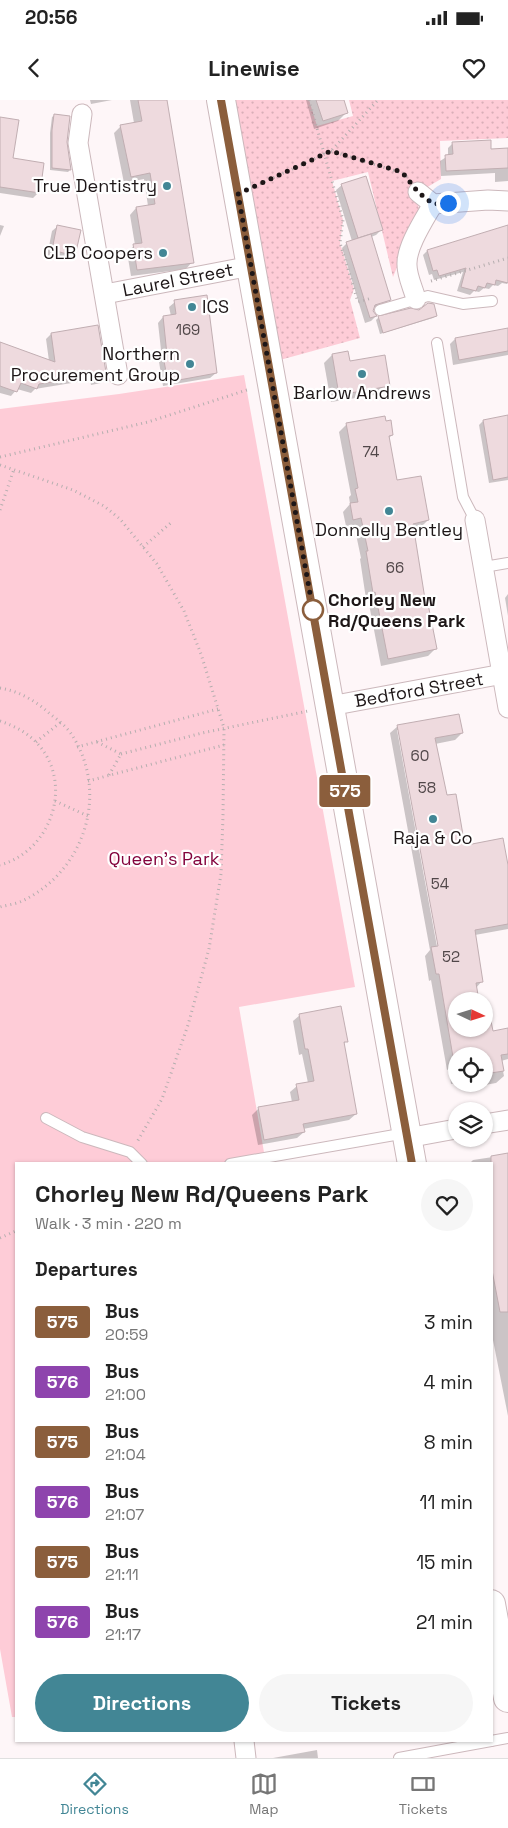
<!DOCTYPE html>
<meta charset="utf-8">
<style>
body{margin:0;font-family:"Space Grotesk",sans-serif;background:#f6f6f6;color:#222;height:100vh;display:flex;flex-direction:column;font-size:19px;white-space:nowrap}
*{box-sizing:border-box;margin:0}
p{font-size:16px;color:#767676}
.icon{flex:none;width:28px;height:28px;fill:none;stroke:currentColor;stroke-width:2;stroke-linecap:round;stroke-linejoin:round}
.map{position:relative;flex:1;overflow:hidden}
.panel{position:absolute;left:15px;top:1062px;width:478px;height:580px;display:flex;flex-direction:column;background:#fff;border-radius:0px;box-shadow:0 1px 4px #0004}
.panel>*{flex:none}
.badge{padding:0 10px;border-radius:4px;font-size:18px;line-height:32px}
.needle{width:32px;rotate:94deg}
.controls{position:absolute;left:448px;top:892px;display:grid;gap:10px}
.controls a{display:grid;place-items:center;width:45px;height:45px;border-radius:50%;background:#fff;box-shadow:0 1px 4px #0004;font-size:25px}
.you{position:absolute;width:25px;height:25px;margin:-12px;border:4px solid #fff;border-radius:50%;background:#1a73e8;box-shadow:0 0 0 8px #1a73e833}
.map>.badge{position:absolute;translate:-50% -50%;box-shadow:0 0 0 2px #fff}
h2{padding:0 20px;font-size:19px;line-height:45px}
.round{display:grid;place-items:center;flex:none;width:52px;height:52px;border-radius:26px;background:#f6f6f6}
.head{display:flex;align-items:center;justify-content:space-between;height:85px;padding:0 20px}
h1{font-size:24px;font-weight:600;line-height:38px}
.primary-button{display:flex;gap:10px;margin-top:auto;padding:10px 20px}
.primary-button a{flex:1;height:58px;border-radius:30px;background:#428695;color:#fff;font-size:20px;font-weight:600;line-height:58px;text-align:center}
.primary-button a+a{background:#f6f6f6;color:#222}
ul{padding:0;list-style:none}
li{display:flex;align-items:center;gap:15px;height:60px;padding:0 20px}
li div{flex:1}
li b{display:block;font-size:19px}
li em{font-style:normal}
li .badge{min-width:55px;font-weight:700;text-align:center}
.status{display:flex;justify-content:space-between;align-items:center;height:35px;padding:0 25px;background:#fff;direction:ltr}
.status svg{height:14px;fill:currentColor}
header{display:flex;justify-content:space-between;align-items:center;height:65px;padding:0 20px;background:#fff;font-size:22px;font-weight:600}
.tabs{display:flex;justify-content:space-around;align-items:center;height:70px;border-top:1px solid #e0e0e0;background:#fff;font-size:14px;color:#767676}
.tabs a{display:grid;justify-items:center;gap:2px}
.tabs .selected{color:#428695}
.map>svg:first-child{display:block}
.grass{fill:url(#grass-dots)}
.green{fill:#feccd7}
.shadow{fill:#0003;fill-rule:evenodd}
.building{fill:#eedade;stroke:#c1aeb2}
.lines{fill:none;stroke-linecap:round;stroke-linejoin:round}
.lane-casing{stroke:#ccb8bc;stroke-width:12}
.street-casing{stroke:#ccb8bc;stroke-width:21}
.primary-casing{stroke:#ccb8bc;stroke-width:30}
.path{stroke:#b5aeaf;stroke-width:3;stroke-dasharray:1 4;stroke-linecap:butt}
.lane{stroke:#fff;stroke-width:10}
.street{stroke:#fff;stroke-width:19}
.primary{stroke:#fff;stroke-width:28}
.line-casing{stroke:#fff;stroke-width:11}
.line{stroke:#8b5e3c;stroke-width:8}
.walk{stroke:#1d1617;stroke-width:5;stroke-dasharray:0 9}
.poi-dot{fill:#428695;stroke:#fff;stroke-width:2}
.stop-dot{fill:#fff;stroke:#8b5e3c;stroke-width:2.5}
.labels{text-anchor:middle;stroke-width:4.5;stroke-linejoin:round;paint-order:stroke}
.number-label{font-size:15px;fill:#514749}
.poi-label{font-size:18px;fill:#1d1617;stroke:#fff;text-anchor:end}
.street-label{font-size:18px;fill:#1d1617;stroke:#fff}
.stop-label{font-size:18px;font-weight:bold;fill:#1d1617;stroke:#fff;text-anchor:start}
.park-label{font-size:18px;fill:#83033d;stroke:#fff}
</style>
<div class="status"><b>20:56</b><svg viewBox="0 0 49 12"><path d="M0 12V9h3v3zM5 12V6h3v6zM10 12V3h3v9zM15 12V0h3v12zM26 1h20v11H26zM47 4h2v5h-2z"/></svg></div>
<header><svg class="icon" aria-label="back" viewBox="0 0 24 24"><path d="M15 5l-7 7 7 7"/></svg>Linewise<svg class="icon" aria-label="heart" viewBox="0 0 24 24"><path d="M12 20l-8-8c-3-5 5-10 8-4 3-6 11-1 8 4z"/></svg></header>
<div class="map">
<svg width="508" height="1658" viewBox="0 0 508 1658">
<defs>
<pattern id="grass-dots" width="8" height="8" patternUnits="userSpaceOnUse" patternTransform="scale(1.25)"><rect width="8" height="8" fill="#feccd7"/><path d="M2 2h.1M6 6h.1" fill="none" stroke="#d9aeb8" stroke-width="1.8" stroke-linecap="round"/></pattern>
</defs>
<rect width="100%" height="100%" fill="#fef6f8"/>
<polygon class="grass" points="221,0 309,0 317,26 353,16 349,0 508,0 508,38 440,41 441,79 414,95 420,111 393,177 368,72 332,81 343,120 340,143 354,189 350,200 360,238 269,263"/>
<polygon class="green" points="244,275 355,887 239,907 266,1064 16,1064 16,1617 12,1617 0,1549 0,309 119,294"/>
<g class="shadow">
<polygon points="90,0 112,0 91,4"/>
<polygon points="130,0 166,0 192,162 186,169 131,176 127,152 135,145 130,115 136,108 148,106 144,79 124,83 114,33 121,26 134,23"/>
<polygon points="306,0 342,0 346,13 338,21 314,29"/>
<polygon points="55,15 66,42 70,70 68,72 50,70 50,33 52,17"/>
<polygon points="0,19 12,59 38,93 33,98 0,93"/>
<polygon points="453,43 490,50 508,49 508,81 495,82 495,73 441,76 440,61 448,56 448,48"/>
<polygon points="342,85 381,130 376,135 371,137 390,199 385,204 373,208 372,212 376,216 371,221 365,223 342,148 347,143 352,141 336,90"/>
<polygon points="0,125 4,126 0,136"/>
<polygon points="58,126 74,155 69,160 47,156 52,131"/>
<polygon points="508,126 507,184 502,183 498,186 493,185 489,189 484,188 479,192 474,191 470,195 457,191 463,172 434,180 432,174 429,175 423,155 427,151"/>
<polygon points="175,202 216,273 210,278 163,286 159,262 162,259 158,223 163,217 171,216 169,207"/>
<polygon points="411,210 436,216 433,218 380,234 376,220 378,218"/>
<polygon points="508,229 508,255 453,265 450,244 455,239"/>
<polygon points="51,234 106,278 101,283 91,285 90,280 35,289 31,293 17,289 11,296 0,293 0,244 49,261 46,239"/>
<polygon points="332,255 349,263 389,286 381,294 331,302 324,263"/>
<polygon points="508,316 508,380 489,383 479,325 483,321"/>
<polygon points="347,324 392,335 388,339 396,382 428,420 421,427 412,429 424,501 435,549 428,556 381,566 368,499 366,499 360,459 361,458 354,425 346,426 343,412 350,404 349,397 351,395 339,332"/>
<polygon points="508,494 508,516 505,498"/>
<path d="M 398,626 L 462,633 L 455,640 L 435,644 L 446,697 L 466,746 L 508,772 L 508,829 L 475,835 L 482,881 L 476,888 L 478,901 L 456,901 L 456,929 L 484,929 L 484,913 L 488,912 L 492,932 L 508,929 L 508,959 L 501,961 L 504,976 L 496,983 L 468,988 L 467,984 L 484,984 L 484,956 L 456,956 L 456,983 L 451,984 L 449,969 L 447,970 L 431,880 L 429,881 L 425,856 L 430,850 L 390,633 ZM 397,630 L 399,630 L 440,852 L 438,852 Z"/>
<polygon points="300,915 346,941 343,945 356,1014 349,1020 303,1029 304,1032 297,1038 258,1045 252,1015 259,1008 292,1002 290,992 297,986 308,983 302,954 299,955 293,921"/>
<polygon points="506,1055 508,1068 508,1316 491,1230 491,1064 469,1064 473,1060"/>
<polygon points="317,1650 318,1658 273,1658"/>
</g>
<g class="building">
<polygon points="138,0 167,0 194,163 137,170 133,144 142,143 136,107 155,104 150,73 131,77 120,25 142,21"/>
<polygon points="316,0 344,0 348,13 323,21"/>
<polygon points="54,14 70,16 67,42 71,70 52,68 52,30"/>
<polygon points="0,17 19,20 13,58 44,63 40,93 0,87"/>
<polygon points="491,40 491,49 508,48 508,68 446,71 445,55 453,54 452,42"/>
<polygon points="366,76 383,130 358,138 341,84"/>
<polygon points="57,125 81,130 75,156 52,150"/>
<polygon points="508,125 508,183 496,180 495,185 487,183 485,188 478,186 476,191 461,187 466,168 439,176 437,170 433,171 427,150"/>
<polygon points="371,134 391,200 375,205 373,211 377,216 370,218 346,142"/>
<polygon points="207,195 217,273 168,282 163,256 167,255 163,216 176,214 174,200"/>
<polygon points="428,203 434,204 437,216 383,233 378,216 411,208 419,210"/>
<polygon points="98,225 107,278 96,280 95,276 39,284 37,289 21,283 17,292 0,286 0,242 55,262 51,233"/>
<polygon points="508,228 508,251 459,260 455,238"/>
<polygon points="348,251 350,261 385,255 390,286 339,295 332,254"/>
<polygon points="508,315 508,377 493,380 483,320"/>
<polygon points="385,316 386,321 391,320 393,335 389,336 397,380 421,376 429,420 413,424 425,499 427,499 437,549 388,559 375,492 373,493 366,451 368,451 361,418 353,420 350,403 358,402 355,389 358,388 346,323"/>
<polygon points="459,614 463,633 435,638 447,695 456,694 463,735 465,734 467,745 503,738 508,765 508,824 475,830 483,882 476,883 479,901 456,901 456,929 484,929 484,912 489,911 493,931 508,928 508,954 501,955 504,971 484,974 484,956 456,956 456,965 456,963 454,963 439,874 436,874 431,847 438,846 397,625"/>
<polygon points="341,906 348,942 344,942 357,1014 303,1024 305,1032 264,1040 258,1007 299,1000 296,984 314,981 308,949 305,949 299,914"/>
<polygon points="508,1053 508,1212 500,1212 491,1165 491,1056"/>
</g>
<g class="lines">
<defs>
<g id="lane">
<polyline points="380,210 428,196 463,204 492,201"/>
<polyline points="437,243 463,397 475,420"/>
<polyline points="484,467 508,463"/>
<polyline points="46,1018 82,1037 130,1052 142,1064"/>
<polyline points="230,1064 406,1033"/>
<polyline points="491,1641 508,1638"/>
<polyline points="399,1658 491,1641"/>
</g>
<g id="street">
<polyline points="82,14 78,43 118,275"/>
<polyline points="418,92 433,104 488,100 508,101"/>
<polyline points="105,194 251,166"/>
<path d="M 416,199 C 413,188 407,176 407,165 C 406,147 424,120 433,104"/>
<polyline points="475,420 508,608"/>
<polyline points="330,606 508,573"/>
<polyline points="484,1024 508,1020"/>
<polyline points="407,1038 456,1029"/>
<polyline points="244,1641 246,1658"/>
</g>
<g id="primary">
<polyline points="221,0 412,1064"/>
<polyline points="491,1504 508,1598"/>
</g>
</defs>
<use href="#lane" class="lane-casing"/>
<use href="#street" class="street-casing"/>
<use href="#primary" class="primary-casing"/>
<g class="path">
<polyline points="309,0 343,120 340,143 358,202 372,198"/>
<polyline points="331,51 402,73 407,77"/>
<polyline points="260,84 331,51 378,0"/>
<polyline points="431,181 508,158"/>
<polyline points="0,357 148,322 250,289"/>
<polyline points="0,365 73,390 104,406 120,419 157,464 184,511 201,554 224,628 223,716 221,774 209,849 188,925 162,999 137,1042"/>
<polyline points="0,410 14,369"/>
<polyline points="143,447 173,421"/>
<path d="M 0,588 C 19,591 36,601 50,614 C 58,620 67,627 72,635 C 110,694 84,772 22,801 C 16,804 7,805 0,807"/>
<path d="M 0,621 C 14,626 25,631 36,642 C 75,682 52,751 0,765"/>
<polyline points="36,642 61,622"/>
<polyline points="97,642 121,654 109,675"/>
<polyline points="77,647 218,609"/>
<polyline points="121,654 202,633 308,611"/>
<polyline points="88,681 224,645"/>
<polyline points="55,701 88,716"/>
<polyline points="0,1138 16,1131"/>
</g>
<use href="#lane" class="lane"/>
<use href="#street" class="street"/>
<use href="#primary" class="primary"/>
</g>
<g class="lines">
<defs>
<polyline id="line" points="221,0 412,1064"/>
</defs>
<use href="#line" class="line-casing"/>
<use href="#line" class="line"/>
<polyline class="walk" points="313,510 238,94 331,51 402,72 418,92 433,104 448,103"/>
</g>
<g class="poi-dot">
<circle cx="167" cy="86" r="5"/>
<circle cx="163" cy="153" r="5"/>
<circle cx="192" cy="207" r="5"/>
<circle cx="190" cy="264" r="5"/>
<circle cx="362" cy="274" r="5"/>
<circle cx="389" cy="411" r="5"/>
<circle cx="433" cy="719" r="5"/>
</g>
<circle class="stop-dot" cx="313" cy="510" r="10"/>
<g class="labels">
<g class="number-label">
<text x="188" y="235">169</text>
<text x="371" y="357">74</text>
<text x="395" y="473">66</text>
<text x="420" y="661">60</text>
<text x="427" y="693">58</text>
<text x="440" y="789">54</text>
<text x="451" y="862">52</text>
</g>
<g class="poi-label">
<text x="157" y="92">True Dentistry</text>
<text x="153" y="159">CLB Coopers</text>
<text x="202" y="213" text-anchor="start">ICS</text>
<text x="180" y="260">Northern<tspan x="180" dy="21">Procurement Group</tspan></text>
<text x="362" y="299" text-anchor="middle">Barlow Andrews</text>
<text x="389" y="436" text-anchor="middle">Donnelly Bentley</text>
<text x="433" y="744" text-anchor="middle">Raja &amp; Co</text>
</g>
<g class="street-label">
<text transform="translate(178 180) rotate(-11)" y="6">Laurel Street</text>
<text transform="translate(419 590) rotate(-10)" y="6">Bedford Street</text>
</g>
<g class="stop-label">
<text x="328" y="506">Chorley New<tspan x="328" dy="21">Rd/Queens Park</tspan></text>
</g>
<g class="park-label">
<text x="164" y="765">Queen's Park</text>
</g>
</g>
</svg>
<div class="controls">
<a><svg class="needle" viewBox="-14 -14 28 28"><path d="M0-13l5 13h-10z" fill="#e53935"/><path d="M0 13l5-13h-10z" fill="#767676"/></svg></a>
<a><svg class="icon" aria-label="locate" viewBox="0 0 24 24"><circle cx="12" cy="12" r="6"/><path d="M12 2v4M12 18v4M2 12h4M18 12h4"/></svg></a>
<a><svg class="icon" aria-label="layers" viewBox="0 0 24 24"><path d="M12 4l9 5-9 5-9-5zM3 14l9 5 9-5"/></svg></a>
</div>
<div class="you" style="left:448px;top:103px"></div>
<b class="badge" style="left:345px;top:691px;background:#8b5e3c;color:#fff">575</b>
<section class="panel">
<div class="head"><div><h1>Chorley New Rd/Queens Park</h1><p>Walk · 3 min · 220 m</p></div><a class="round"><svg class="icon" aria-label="heart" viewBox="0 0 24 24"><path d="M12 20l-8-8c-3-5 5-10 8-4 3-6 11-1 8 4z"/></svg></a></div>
<h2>Departures</h2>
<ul>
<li><span class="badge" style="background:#8b5e3c;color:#fff">575</span><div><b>Bus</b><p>20:59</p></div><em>3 min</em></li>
<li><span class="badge" style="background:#8e44ad;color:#fff">576</span><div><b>Bus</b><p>21:00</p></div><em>4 min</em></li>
<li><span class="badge" style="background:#8b5e3c;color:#fff">575</span><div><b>Bus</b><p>21:04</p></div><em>8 min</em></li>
<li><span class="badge" style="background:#8e44ad;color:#fff">576</span><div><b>Bus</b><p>21:07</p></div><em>11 min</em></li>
<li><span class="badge" style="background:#8b5e3c;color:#fff">575</span><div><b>Bus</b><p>21:11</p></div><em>15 min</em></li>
<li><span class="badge" style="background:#8e44ad;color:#fff">576</span><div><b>Bus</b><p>21:17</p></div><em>21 min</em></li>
</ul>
<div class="primary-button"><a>Directions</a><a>Tickets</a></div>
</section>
</div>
<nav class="tabs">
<a class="selected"><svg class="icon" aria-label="directions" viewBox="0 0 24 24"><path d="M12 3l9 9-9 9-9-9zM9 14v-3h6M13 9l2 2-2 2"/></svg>Directions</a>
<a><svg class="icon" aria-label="map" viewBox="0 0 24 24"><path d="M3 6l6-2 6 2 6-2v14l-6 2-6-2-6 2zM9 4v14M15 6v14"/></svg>Map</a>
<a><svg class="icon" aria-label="tickets" viewBox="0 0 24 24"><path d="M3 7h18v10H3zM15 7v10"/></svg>Tickets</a>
</nav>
